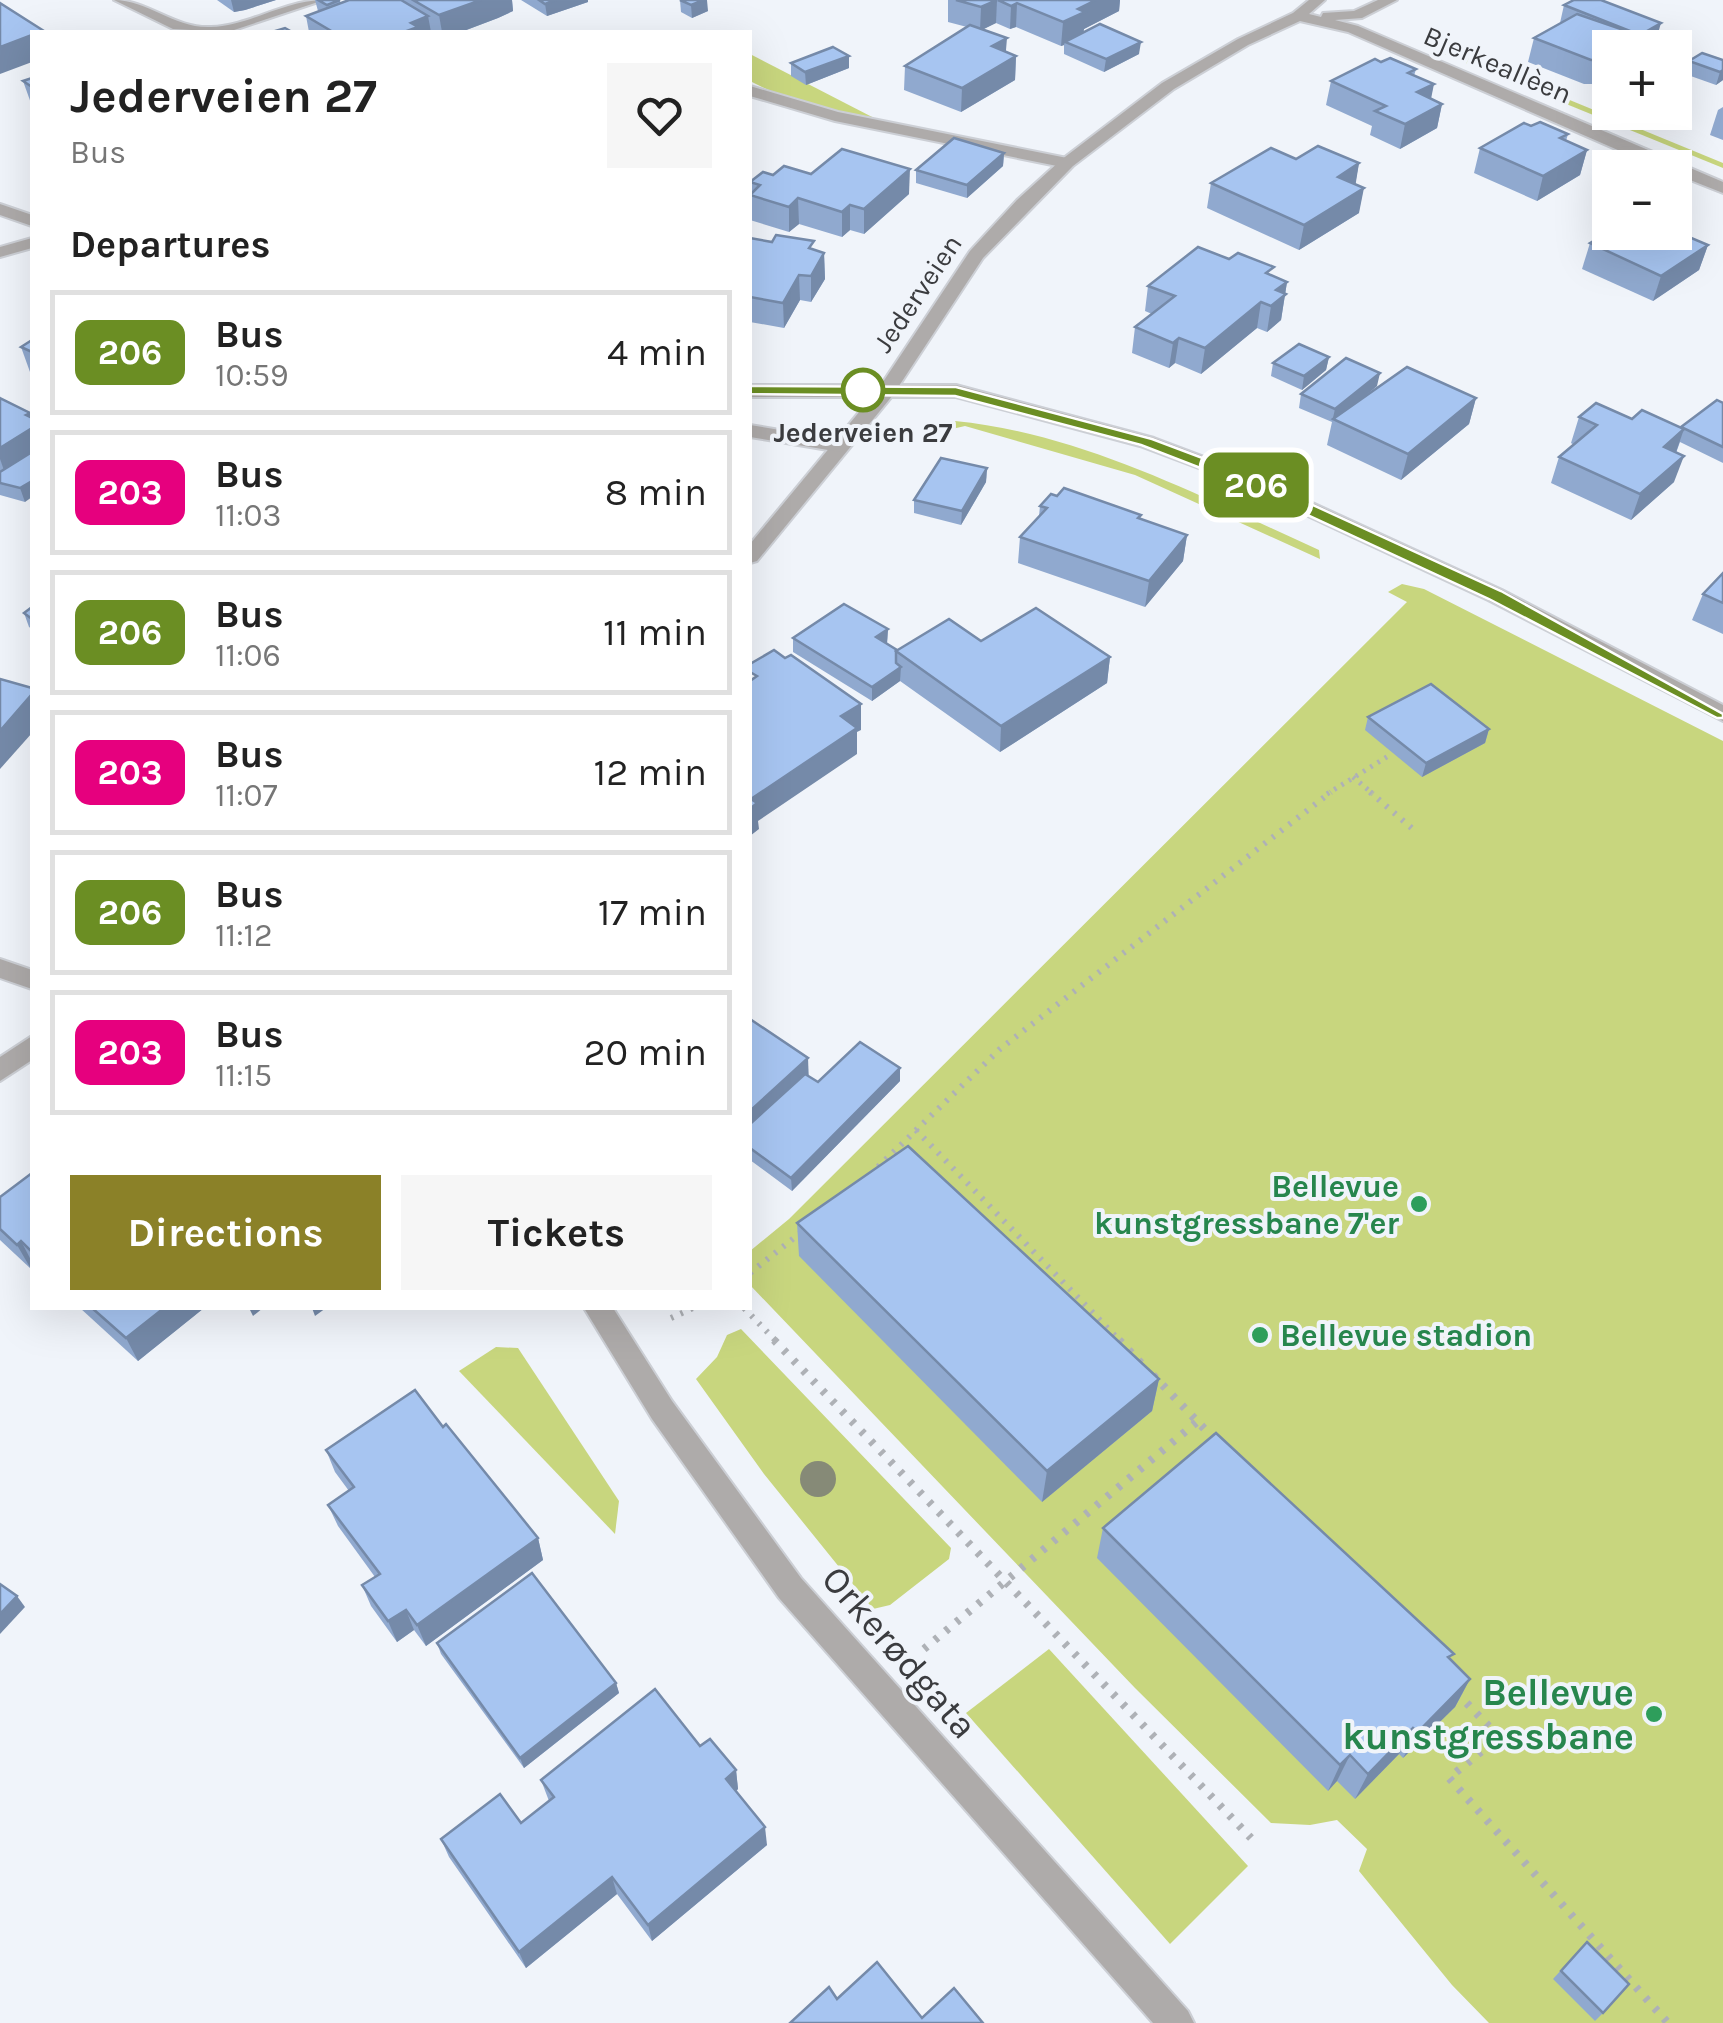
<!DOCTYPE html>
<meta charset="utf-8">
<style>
body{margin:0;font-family:Karla,sans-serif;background:#f6f6f6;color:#222;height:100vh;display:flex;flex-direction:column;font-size:38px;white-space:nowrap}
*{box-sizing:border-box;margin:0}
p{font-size:32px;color:#767676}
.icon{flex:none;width:55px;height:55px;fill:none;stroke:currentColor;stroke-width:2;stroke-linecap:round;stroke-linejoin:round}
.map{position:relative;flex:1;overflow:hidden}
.details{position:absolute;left:30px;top:30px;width:722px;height:1280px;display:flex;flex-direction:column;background:#fff;border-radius:0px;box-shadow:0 10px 40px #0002}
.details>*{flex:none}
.badge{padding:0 20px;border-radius:15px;font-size:35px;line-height:65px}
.controls{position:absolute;left:1592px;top:30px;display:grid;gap:20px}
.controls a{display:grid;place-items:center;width:100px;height:100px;border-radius:0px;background:#fff;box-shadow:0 10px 40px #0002;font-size:50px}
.map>.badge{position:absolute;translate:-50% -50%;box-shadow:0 0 0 5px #fff}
h2{padding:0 40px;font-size:38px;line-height:90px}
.round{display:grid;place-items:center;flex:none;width:105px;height:105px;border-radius:0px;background:#f6f6f6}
.headline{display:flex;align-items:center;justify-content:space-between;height:170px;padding:0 40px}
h1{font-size:48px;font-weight:700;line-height:75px}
.action{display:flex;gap:20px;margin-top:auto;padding:20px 40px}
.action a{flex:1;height:115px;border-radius:0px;background:#8b8128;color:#fff;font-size:40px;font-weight:700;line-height:115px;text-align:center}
.action a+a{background:#f6f6f6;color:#222}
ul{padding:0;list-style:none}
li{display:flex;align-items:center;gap:30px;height:125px;margin:0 20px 15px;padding:0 20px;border:5px solid #e0e0e0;border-radius:0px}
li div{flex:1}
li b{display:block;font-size:38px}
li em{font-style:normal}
li .badge{min-width:110px;font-weight:700;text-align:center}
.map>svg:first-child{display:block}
.green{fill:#c8d67e}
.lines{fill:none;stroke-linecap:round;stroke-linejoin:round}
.service-casing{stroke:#cccfd5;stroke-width:4}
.minor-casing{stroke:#cccfd5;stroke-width:4}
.tertiary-casing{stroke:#cccfd5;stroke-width:4}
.path-far2{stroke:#aeb1b6;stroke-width:5;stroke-dasharray:2.5 6;stroke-linecap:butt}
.path-far1{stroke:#aeb1b6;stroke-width:6;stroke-dasharray:2.5 8;stroke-linecap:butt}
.path{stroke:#aeb1b6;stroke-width:8;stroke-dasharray:4 10;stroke-linecap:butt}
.service{fill:#aeabaa;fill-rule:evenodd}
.minor{fill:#aeabaa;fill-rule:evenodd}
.tertiary{fill:#aeabaa;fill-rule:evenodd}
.tree{fill:#868a77}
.wall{fill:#90a9cf}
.shaded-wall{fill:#758aa9}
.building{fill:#a7c5f1;stroke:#758aa9;stroke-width:2.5}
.line{fill:#6b8e23;stroke:#fff;stroke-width:2.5}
.stop-dot{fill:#fff;stroke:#6b8e23;stroke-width:5}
.leisure-dot{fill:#2e9e5b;stroke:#f0f4fa;stroke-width:4}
.labels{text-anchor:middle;stroke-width:8;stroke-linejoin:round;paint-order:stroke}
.far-street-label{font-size:28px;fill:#3b3c3f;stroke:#f0f4fa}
.far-stop-label{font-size:28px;font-weight:bold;fill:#3b3c3f;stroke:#f0f4fa}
.leisure-label{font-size:32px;font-weight:bold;fill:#27864d;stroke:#f0f4fa;text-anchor:end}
.near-street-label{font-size:38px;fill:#3b3c3f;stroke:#f0f4fa}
.near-leisure-label{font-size:38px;font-weight:bold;fill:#27864d;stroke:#f0f4fa;text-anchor:end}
</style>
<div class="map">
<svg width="1723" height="2023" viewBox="0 0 1723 2023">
<rect width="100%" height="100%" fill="#f0f4fa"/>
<g class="green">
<polygon points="1450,51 1723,163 1723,168 1444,54"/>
<path d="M 750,54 L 876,119 C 833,111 789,102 750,81 Z"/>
<path d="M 955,421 C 1084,434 1203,498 1319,550 L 1320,559 L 1135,475 L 965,426 L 939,432 L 946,424 Z"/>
<polygon points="1402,584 1424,589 1723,741 1723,2023 1489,2023 1452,1985 1359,1871 1367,1849 1337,1820 1310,1825 1271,1823 1135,1688 750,1285 750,1251 789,1219 1407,602 1388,592"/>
<polygon points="741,1329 951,1548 949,1559 890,1605 873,1609 764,1474 696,1379 717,1357 727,1335"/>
<polygon points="496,1347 518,1348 619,1501 615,1534 459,1371"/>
<polygon points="1049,1649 1248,1866 1170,1944 966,1713"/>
</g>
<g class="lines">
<defs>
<polygon id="service" points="750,86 838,112 1067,158 1075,163 1067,168 835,121 750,96"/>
<g id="minor">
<path d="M 114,0 C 148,0 175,29 211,27 C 249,26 284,0 324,0 L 228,32 L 173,29 Z"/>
<polygon points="1309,0 1325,0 1309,14 1321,17 1323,13 1354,11 1378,0 1397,0 1362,18 1335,20 1358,26 1723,182 1723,193 1675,174 1675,168 1659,168 1348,32 1300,21 1248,45 1174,89 1073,166 983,258 893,395 757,561 750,563 750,544 879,388 970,251 1017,200 1061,160 1162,83 1238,39 1293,13"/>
<polygon points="32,238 32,248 0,257 0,247"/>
<polygon points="0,959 32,970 32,989 0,978"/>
<polygon points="32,1036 32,1060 0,1081 0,1057"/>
<polygon points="584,1308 613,1308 672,1401 801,1578 1188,2011 1194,2023 1153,2023 779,1598 652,1419"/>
</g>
<g id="tertiary">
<polygon points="0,204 32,215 32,226 0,215"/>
<polygon points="750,385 956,385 1154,438 1247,473 1502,590 1723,705 1723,721 1488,600 1233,481 1140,446 956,397 750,397"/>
<polygon points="750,425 840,440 850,446 840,452 750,437"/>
</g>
</defs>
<use href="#service" class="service-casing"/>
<use href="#minor" class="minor-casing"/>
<use href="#tertiary" class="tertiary-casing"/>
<g class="path-far2">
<polyline points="1353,777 1373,794"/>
<polyline points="1327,794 1390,755"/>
</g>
<g class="path-far1">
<polyline points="1370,792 1415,831"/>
<polyline points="916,1130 1121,1342"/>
<polyline points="878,1167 1000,1049 1331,792"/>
<polyline points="750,1273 804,1230"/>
<polyline points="744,1308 777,1342"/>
<polyline points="671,1318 693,1308"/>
</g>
<g class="path">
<polyline points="774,1340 1251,1838"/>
<polyline points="1119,1340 1144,1366"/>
<polyline points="1153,1375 1217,1442"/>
<polyline points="924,1649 1198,1421"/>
<polyline points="1457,1693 1499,1737 1449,1778 1668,2023"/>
</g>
<use href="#service" class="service"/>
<use href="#minor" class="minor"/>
<use href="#tertiary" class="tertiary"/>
</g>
<circle class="tree" cx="818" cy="1479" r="18"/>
<g class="wall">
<polygon points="217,0 276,0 245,10 234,12"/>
<polygon points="315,0 340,0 340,3 349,0 512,0 513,11 498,18 461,32 309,32 306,16 318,11"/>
<polygon points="521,0 588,0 588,2 547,16"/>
<polygon points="680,0 708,11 692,18 681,12"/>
<polygon points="948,0 1120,0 1119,11 1084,29 1083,32 1139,54 1104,72 1064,54 1064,45 1061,46 1016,27 1010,29 996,23 983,29 1006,52 1016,56 1015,80 961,112 904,90 905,66 967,27 948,22"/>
<polygon points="1574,0 1654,47 1610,48 1610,80 1600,84 1584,84 1528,62 1534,38 1560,23 1564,5"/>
<polygon points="849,56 849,68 806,85 791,76 791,63"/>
<polygon points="1723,60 1723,80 1716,85 1685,74 1689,61"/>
<polygon points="1381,62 1416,69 1414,76 1431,99 1442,104 1437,128 1400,149 1370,135 1372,126 1326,105 1331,81"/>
<polygon points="32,78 32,106 23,81"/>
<polygon points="1723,107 1723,140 1710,135 1718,110"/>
<polygon points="1531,126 1568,134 1566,141 1587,150 1580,175 1537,201 1474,173 1480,148"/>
<polygon points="1004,153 1003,166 967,198 916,183 916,170"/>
<polygon points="1296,159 1359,163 1355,184 1359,213 1299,250 1207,208 1211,183"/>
<polygon points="811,174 909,194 864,234 850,230 842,237 799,224 789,232 750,220 750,182 773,175"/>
<polygon points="1682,234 1708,245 1699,270 1653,301 1582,269 1590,243"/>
<polygon points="750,238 814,250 824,253 825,279 811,302 800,300 784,328 750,322"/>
<polygon points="1273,276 1287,282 1281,320 1267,332 1257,328 1201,374 1175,363 1169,368 1132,353 1135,327 1152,314 1145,311 1148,286"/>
<polygon points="32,340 32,374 30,372 21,347"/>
<polygon points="1329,357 1326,370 1302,390 1271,376 1273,363"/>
<polygon points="1377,386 1363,398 1476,398 1469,424 1401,480 1327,445 1332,422 1299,408 1301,394"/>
<polygon points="0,398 30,413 32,418 25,502 0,495"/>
<polygon points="1723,403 1723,463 1680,442 1676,453 1674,482 1631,520 1551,483 1559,457 1574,445 1571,443 1579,417 1632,419 1681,427"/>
<polygon points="987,468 986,482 961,525 914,513 914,500"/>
<polygon points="1057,496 1141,515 1140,518 1187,535 1183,561 1145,607 1018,563 1020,537 1039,516 1040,506"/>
<polygon points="1723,573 1723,634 1692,620 1703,594"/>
<polygon points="32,607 32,629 29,627 24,613"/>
<polygon points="888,629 887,644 897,650 981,641 1110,657 1107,683 1000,752 900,681 872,701 793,652 793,638"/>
<polygon points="1368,717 1489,729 1485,743 1422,777 1365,730"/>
<polygon points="750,1019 809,1076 818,1082 900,1068 900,1081 792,1191 750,1160"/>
<polygon points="32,1173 32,1268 31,1269 0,1240 0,1197"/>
<polygon points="797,1223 1159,1379 1152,1411 1042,1502 799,1256"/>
<polygon points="80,1308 204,1308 138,1361"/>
<polygon points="443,1427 538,1538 543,1560 426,1646 414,1630 397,1642 371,1606 362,1585 375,1577 338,1526 328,1505 349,1491 335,1472 326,1450"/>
<polygon points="1103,1528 1450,1660 1470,1679 1455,1707 1403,1758 1399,1754 1355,1799 1337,1781 1328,1791 1097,1558"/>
<polygon points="437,1643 616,1683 619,1693 524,1768 441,1654"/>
<polygon points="700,1746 736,1770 738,1789 736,1791 767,1845 652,1941 617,1894 526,1968 449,1857 441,1839 521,1823 549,1801 541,1780"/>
<polygon points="1587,1942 1603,2013 1595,2021 1553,1979"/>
</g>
<g class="shaded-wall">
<polygon points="231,0 276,0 245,10 234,12"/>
<polygon points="481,0 512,0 513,11 498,18 461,32 442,32 439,15"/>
<polygon points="556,0 588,0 588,2 547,16 545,4"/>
<polygon points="698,0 707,0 708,11 692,18 691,5"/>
<polygon points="997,0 996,23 980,31 981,7"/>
<polygon points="1096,0 1120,0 1119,11 1084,29 1083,36 1065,42 1064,45 1061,46 1063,22 1078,9"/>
<polygon points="1017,3 1016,27 1010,29 1011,6"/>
<polygon points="428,16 431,32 404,32 411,23"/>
<polygon points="1661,23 1654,47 1635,48 1640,35"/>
<polygon points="32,35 32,62 0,74 0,47"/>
<polygon points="1007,38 1005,62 1016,56 1015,80 961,112 962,88 992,46"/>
<polygon points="1141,42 1139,54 1104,72 1106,59"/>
<polygon points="849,56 849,68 806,85 805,72"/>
<polygon points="1610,59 1610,80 1600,84 1607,60"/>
<polygon points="1723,70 1723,80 1716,85 1720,72"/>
<polygon points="1434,84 1429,109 1417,92"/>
<polygon points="1442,104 1437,128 1400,149 1405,124"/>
<polygon points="1587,150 1580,175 1537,201 1543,176"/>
<polygon points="1004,153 1003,166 967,198 967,185"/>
<polygon points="1359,163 1355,188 1338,177"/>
<polygon points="910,169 909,194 864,234 864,209"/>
<polygon points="1364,188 1359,213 1299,250 1304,225"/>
<polygon points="798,198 799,224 789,232 789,207"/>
<polygon points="850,205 850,230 842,237 842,212"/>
<polygon points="1708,245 1699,270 1653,301 1661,276"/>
<polygon points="824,253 825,279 811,302 811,276"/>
<polygon points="799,275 800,300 784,328 783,303"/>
<polygon points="1287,282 1281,320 1267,332 1271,306 1276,290"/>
<polygon points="1261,302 1257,328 1201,374 1205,348"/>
<polygon points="1179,338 1175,363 1169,368 1173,343"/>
<polygon points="1329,357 1326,370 1302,390 1304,376"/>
<polygon points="1380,373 1377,386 1335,420 1333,419 1332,422 1335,409"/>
<polygon points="1476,398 1469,424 1401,480 1408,454"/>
<polygon points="30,413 32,421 32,460 6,476 0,459 0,448 26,415"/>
<polygon points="1684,429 1675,455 1664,447"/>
<polygon points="1684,456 1674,482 1631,520 1640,494"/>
<polygon points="987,468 986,482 961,525 962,511"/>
<polygon points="32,481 32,497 25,502 20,488"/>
<polygon points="1187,535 1183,561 1145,607 1149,581"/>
<polygon points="888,629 887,643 876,651 876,637"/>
<polygon points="1110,657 1107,683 1000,752 1001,726"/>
<polygon points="901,667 900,681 872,701 872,687"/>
<polygon points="32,694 32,733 0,769 0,731"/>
<polygon points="861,704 861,730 857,732 857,754 758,821 759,829 750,836 751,799 841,716"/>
<polygon points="1489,729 1485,743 1422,777 1426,763"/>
<polygon points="808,1058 809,1083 750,1137 750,1111"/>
<polygon points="900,1068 900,1081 792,1191 791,1178"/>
<polygon points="21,1241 32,1262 31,1269 17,1245"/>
<polygon points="164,1308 204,1308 138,1361 126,1338"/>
<polygon points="249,1308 263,1308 253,1316"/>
<polygon points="312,1308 326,1308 315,1316"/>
<polygon points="1159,1379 1152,1411 1042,1502 1047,1471"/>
<polygon points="538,1538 543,1560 426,1646 417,1625"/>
<polygon points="17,1596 25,1607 0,1634 0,1614"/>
<polygon points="406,1610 414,1630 397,1642 388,1621"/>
<polygon points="1470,1679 1455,1707 1403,1758 1418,1732"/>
<polygon points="616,1683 619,1693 524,1768 520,1758"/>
<polygon points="1413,1728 1399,1754 1355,1799 1368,1774"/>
<polygon points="1350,1755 1337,1781 1328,1791 1340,1765"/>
<polygon points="736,1770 738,1789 729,1797 726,1779"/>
<polygon points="765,1827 767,1845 652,1941 648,1925"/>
<polygon points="612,1877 617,1894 526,1968 519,1952"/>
</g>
<g class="building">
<polygon points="318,0 340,0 327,5"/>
<polygon points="349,0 401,0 428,16 411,23 418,27 404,32 333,32 306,16"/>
<polygon points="413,0 481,0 439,15"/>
<polygon points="539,0 556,0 545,4"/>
<polygon points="680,0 704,0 691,5"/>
<polygon points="956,0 997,0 981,7"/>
<polygon points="998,0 1096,0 1078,9 1085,12 1063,22 1017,3 1011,6"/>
<polygon points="1574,0 1601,0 1661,23 1640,35 1564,5"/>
<polygon points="0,3 44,31 32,32 32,35 0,47"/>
<polygon points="1577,14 1653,40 1635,48 1610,48 1610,59 1591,60 1534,38"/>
<polygon points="1100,24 1141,42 1106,59 1065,42"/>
<polygon points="970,25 1007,38 992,46 1016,56 962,88 905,66"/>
<polygon points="285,28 292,32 272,32"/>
<polygon points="833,47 849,56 805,72 791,63"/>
<polygon points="1702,53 1723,60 1723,70 1720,72 1689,61"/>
<polygon points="1390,58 1416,69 1408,73 1434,84 1417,92 1442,104 1405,124 1375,111 1386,106 1331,81 1375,59 1381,62"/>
<polygon points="32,78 32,87 23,81"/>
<polygon points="1540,122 1568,134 1560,138 1587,150 1543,176 1480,148 1524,123 1531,126"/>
<polygon points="954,138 1004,153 967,185 916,170"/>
<polygon points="1318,146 1359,163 1338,177 1364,188 1304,225 1211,183 1271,148 1296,159"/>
<polygon points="842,149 910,169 864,209 850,205 842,212 798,198 789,207 750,195 760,185 750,182 763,172 773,175 784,166 811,174"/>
<polygon points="1675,224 1683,228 1677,232 1708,245 1661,276 1590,243 1610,231 1610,232 1675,232"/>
<polygon points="776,235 814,241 809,248 824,253 811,276 799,275 783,303 750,297 750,238 772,242"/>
<polygon points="1198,247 1229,259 1238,253 1274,267 1266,273 1287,282 1276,290 1286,294 1271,306 1261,302 1205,348 1179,338 1173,343 1135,327 1175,296 1148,286"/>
<polygon points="32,340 32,352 21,347"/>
<polygon points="1299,344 1329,357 1304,376 1273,363"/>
<polygon points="1346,358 1380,373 1335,409 1301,394"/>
<polygon points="1407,367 1476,398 1408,454 1333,419"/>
<polygon points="0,398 30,413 26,415 32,418 32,428 0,448"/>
<polygon points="1717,400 1723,403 1723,447 1681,427"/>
<polygon points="1596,403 1632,419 1642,410 1684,429 1664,447 1684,456 1640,494 1559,457 1597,425 1579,417"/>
<polygon points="32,452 32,481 20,488 0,483 0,472"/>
<polygon points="941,458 987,468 962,511 914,500"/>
<polygon points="1064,488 1141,515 1138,518 1187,535 1149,581 1020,537 1047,508 1040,506 1051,494 1057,496"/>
<polygon points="1723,573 1723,603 1703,594"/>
<polygon points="844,604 888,629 876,637 897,650 896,651 896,663 901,667 872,687 793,638"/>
<polygon points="32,607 32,619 24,613"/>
<polygon points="1036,608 1110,657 1001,726 896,651 949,619 981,641"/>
<polygon points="774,650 785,658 791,655 861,704 841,716 857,728 751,799 757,803 750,809 750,681 757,676 750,672 750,664"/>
<polygon points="0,679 32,688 32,694 0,731"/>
<polygon points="1431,684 1489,729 1426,763 1368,717"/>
<polygon points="750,1019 808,1058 750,1111"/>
<polygon points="860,1042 900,1068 791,1178 750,1148 750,1124 805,1074 818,1082"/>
<polygon points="908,1146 1159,1379 1047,1471 797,1223"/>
<polygon points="32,1173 32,1252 21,1241 17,1245 0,1229 0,1197"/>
<polygon points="92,1308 164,1308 126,1338"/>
<polygon points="415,1390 443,1427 446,1424 538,1538 417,1625 406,1610 388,1621 362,1585 380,1574 328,1505 354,1487 326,1450"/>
<polygon points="1216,1433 1454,1654 1448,1657 1470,1679 1418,1732 1413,1728 1368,1774 1350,1755 1340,1765 1103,1528"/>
<polygon points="532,1573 616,1683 520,1758 437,1643"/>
<polygon points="0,1584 17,1596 0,1614"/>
<polygon points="655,1689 700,1746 710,1739 736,1770 726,1779 765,1827 648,1925 612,1877 519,1952 441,1839 500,1794 521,1823 554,1797 541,1780"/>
<polygon points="1587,1942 1629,1984 1603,2013 1561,1971"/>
<polygon points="877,1962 922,2018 954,1988 983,2023 790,2023 829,1987 837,1999"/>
</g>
<polygon class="line" points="750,386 956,387 1152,439 1245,474 1501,591 1723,714 1723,718 1717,718 1489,599 1234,481 1141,445 955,396 745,394 743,391"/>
<circle class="stop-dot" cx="863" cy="390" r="20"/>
<g class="leisure-dot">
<circle cx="1419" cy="1204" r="10"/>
<circle cx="1260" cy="1335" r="10"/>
<circle cx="1654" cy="1714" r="10"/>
</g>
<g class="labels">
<g class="far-street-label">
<text transform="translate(1498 64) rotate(23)" y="10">Bjerkeallèen</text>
<text transform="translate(917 293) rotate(-56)" y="10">Jederveien</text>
</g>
<g class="far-stop-label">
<text x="863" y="442">Jederveien 27</text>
</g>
<g class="leisure-label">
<text x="1399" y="1197">Bellevue<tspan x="1399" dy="37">kunstgressbane 7'er</tspan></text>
<text x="1280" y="1346" text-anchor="start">Bellevue stadion</text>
</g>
<g class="near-street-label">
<text transform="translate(900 1652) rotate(49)" y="13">Orkerødgata</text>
</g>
<g class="near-leisure-label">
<text x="1634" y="1705">Bellevue<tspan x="1634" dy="44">kunstgressbane</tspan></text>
</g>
</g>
</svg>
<div class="controls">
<a>+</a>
<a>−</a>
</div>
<b class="badge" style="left:1256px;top:485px;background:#6b8e23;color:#fff">206</b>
<section class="details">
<div class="headline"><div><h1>Jederveien 27</h1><p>Bus</p></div><a class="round"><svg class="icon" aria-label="heart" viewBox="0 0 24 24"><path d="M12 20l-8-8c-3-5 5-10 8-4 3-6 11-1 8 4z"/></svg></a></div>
<h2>Departures</h2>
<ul>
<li><span class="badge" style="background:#6b8e23;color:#fff">206</span><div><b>Bus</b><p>10:59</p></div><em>4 min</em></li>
<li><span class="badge" style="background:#e6007e;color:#fff">203</span><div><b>Bus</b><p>11:03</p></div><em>8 min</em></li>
<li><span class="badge" style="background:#6b8e23;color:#fff">206</span><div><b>Bus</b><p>11:06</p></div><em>11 min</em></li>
<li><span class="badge" style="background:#e6007e;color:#fff">203</span><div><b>Bus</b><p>11:07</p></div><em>12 min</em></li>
<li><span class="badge" style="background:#6b8e23;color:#fff">206</span><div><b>Bus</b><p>11:12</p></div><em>17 min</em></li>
<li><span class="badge" style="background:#e6007e;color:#fff">203</span><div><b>Bus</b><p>11:15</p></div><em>20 min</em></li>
</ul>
<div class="action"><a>Directions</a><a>Tickets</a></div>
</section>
</div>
